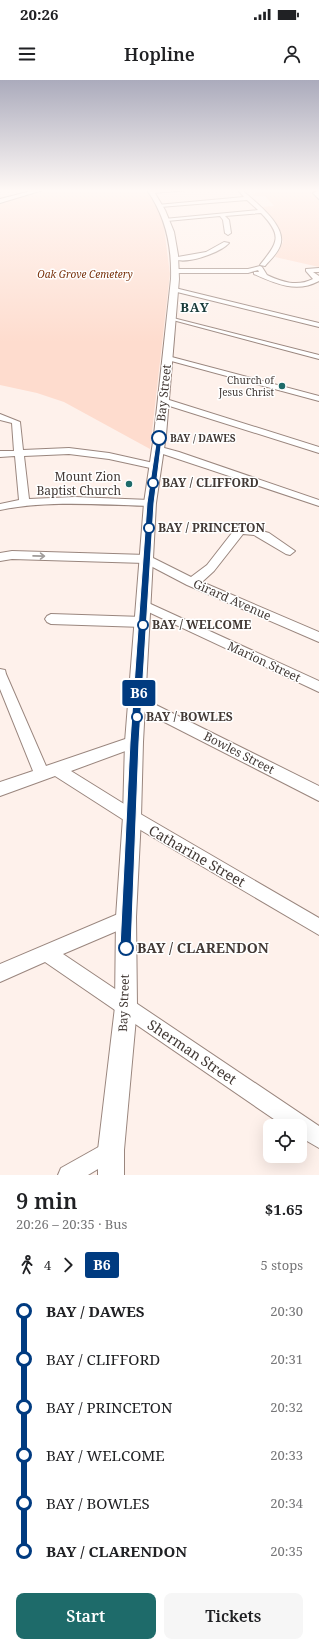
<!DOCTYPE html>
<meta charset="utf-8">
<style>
body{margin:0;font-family:"Noto Serif",serif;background:#f6f6f6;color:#202124;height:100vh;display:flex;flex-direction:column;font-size:15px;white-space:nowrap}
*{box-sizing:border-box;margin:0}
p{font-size:13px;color:#757577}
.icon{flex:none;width:22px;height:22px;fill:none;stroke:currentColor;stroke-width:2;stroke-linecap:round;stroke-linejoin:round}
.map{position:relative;height:1095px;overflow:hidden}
.panel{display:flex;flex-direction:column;background:#fff;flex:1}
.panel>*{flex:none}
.badge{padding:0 8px;border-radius:3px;font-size:14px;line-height:26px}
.controls{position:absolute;left:263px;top:1039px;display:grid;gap:8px}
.controls a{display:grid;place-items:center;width:44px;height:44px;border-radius:8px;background:#fff;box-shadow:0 4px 16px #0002;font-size:20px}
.map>.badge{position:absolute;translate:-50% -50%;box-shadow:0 0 0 2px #fff}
.legs{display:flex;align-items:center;gap:6px;height:44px;padding:0 16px;font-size:13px}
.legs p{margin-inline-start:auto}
.head{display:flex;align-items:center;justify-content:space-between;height:68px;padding:0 16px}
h1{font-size:22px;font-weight:600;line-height:30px}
.action{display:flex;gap:8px;margin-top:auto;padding:8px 16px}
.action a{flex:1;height:46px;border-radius:8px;background:#1e6b6a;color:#fff;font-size:16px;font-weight:600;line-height:46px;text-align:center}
.action a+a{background:#f6f6f6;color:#202124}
ul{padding:0 16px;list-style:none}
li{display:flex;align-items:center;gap:14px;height:48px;font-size:15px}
li i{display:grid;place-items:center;width:6px;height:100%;margin:0 5px;background:currentColor}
li i::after{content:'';width:10px;height:10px;margin:-5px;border:3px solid;border-radius:50%;background:#fff}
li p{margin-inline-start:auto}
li:first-child i{background:linear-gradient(#0000 50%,currentColor 0)}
li:last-child i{background:linear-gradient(currentColor 50%,#0000 0)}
.status{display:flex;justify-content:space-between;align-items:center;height:28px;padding:0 20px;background:#fff;direction:ltr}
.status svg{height:11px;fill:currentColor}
header{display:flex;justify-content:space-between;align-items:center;height:52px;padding:0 16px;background:#fff;font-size:18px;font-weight:600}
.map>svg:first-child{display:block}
.green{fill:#fedcce}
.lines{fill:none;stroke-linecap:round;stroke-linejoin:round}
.minor-casing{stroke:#9a867e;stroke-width:2}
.major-casing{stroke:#9a867e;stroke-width:2}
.minor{fill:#fff;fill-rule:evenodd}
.major{fill:#fff;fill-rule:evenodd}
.oneway{stroke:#a09c9a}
.line-1{fill:#003b80;stroke:#fff}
.poi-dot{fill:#1e6b6a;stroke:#fff;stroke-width:1.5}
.stop-1-dot{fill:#fff;stroke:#003b80;stroke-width:2}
.labels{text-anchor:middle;stroke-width:3;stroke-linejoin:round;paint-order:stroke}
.far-park-label{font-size:10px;font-style:italic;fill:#79310a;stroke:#fff}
.far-poi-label{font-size:10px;fill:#423935;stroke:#fff;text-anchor:end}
.far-stop-label{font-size:10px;font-weight:bold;fill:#423935;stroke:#fff;text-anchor:start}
.street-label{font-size:12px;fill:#423935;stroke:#fff}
.poi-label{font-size:12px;fill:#423935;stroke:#fff;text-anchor:end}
.stop-label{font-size:12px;font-weight:bold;fill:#423935;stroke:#fff;text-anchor:start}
.far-district-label{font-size:13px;font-weight:bold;letter-spacing:1px;fill:#193b3a;stroke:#fff}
.near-street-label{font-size:14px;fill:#423935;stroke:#fff}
.near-stop-label{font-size:14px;font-weight:bold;fill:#423935;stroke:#fff;text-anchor:start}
</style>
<div class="status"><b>20:26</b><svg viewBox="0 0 49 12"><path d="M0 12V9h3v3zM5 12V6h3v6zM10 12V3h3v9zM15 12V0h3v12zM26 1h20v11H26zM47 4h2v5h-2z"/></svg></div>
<header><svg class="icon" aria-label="menu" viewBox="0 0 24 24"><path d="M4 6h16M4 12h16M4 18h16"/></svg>Hopline<svg class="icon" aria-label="person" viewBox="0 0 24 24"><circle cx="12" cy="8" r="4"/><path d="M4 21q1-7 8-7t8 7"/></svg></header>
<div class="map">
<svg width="319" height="1095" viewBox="0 0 319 1095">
<rect width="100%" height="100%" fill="#fef1eb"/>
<g class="green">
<polygon points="46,110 147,110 158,128 163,140 170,194 150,369 64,322 37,313 0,305 0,123"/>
<path d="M 254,110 L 319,110 L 319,115 L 315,117 L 319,119 L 319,187 L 275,177 L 283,162 C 280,146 278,145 264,137 L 271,136 L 261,127 L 274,126 L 265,116 L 253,116 L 252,114 L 257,113 Z"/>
</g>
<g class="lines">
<defs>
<g id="minor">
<polygon points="170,110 189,110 152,113 150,112"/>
<path d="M 238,110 L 242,110 C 255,122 288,146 280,166 C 277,174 270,180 265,186 L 260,185 C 278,162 283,156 261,133 L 225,136 L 229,140 L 231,153 L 228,155 L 225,153 L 223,140 L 220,136 L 167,141 L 164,139 L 258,130 L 247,120 L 160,127 L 157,125 L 244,117 Z"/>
<polygon points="319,110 319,119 313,113"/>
<path d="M 224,162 L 229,163 C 220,173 184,186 172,178 L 206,172 Z"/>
<path d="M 260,186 L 262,187 L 267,195 C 282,202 297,207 313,199 L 306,191 L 306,189 L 319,188 L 319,192 L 313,192 L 319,196 L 319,201 C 297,213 276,204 254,194 L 254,192 L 259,192 L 258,190 L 248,193 L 176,193 L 173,191 L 176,189 L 248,189 Z"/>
<polygon points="175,208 319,243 319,247 173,211 173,209"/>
<polygon points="169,237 319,275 319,279 169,239"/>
<polygon points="164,275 319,316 319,321 164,279"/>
<polygon points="160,319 166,319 319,367 319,373 160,323"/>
<path d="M 0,334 L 20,342 L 23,370 L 69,368 L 109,373 L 158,384 L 160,386 L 155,389 L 109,379 L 69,374 L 24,376 L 29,419 L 75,417 L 150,420 L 155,423 L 150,426 C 100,425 50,420 0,430 L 0,424 L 19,420 L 15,376 L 0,377 L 0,371 L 14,371 L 12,343 L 0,340 Z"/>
<polygon points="157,366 179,372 319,420 319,426 154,371 152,369"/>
<polygon points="245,446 269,453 295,471 290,475 286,474 254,455 243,454 214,491 202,502 319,552 319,562 187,505 145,483 12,479 0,481 0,473 12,471 147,475 191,497 207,485 235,449"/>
<polygon points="144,521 319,601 319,612 140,528 138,525 140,522"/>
<polygon points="51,534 143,537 147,539 149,542 147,545 143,547 51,544 47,542 45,539 47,536"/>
<polygon points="0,589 5,590 6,594 46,686 134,656 139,658 141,662 139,666 71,691 137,732 319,838 319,855 127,742 55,696 0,716 0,702 33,691 0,609"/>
<polygon points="138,616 319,706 319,721 133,626 131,622 133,618"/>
<polygon points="125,831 131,833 133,839 131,845 63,874 319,1046 319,1068 300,1057 300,1046 284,1046 45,882 0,902 0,884"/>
<polygon points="111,1060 118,1063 121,1070 118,1077 88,1095 58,1095 61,1088"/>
</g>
<g id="major">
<polygon points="35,110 43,110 0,123 0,119"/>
<path d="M 147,110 L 153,110 L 165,130 L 174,152 L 178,175 L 179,199 L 166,355 L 156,423 L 143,662 L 141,737 L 136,837 L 137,927 L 124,1070 L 124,1095 L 98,1095 L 98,1070 L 115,927 L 116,837 L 123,737 L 125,662 L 144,423 L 154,355 L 171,199 C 172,166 166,137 147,110 Z"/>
</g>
</defs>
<use href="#minor" class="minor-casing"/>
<use href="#major" class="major-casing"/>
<use href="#minor" class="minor"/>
<use href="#major" class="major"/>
</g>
<defs><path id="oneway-shaft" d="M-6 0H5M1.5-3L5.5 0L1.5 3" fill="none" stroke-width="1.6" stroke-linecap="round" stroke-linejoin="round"/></defs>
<use class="oneway" href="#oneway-shaft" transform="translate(39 476) rotate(1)"/>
<linearGradient id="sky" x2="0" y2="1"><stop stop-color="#ababbc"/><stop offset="0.42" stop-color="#fff9f6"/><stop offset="1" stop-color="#fff9f6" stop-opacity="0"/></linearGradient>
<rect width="319" height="263" fill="url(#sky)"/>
<polygon class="line-1" points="157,357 162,358 154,423 139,662 131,868 129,872 126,874 122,872 120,868 130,662 147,423"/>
<g class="poi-dot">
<circle cx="282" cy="306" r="4"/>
<circle cx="129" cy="404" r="4"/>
</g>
<g class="stop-1-dot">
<circle cx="159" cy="358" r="7"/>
<circle cx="153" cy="403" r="5"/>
<circle cx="149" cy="448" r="5"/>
<circle cx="143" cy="545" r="5"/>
<circle cx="137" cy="637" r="5"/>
<circle cx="126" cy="868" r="7"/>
</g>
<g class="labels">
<g class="far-park-label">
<text x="85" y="198">Oak Grove Cemetery</text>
</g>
<g class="far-poi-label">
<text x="274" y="304">Church of<tspan x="274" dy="12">Jesus Christ</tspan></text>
</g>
<g class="far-stop-label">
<text x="170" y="362">BAY / DAWES</text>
</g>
<g class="street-label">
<text transform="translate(164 313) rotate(-84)" y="4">Bay Street</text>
<text transform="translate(232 520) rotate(24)" y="4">Girard Avenue</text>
<text transform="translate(264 582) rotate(25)" y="4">Marion Street</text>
<text transform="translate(239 673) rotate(27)" y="4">Bowles Street</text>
<text transform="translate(124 923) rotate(-88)" y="4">Bay Street</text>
</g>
<g class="poi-label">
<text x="121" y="401">Mount Zion<tspan x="121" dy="14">Baptist Church</tspan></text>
</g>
<g class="stop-label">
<text x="162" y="407">BAY / CLIFFORD</text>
<text x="158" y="452">BAY / PRINCETON</text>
<text x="152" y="549">BAY / WELCOME</text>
<text x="146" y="641">BAY / BOWLES</text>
</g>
<g class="far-district-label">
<text x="195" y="232">BAY</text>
</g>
<g class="near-street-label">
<text transform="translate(197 776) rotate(30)" y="5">Catharine Street</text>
<text transform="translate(192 972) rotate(34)" y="5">Sherman Street</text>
</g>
<g class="near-stop-label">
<text x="137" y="873">BAY / CLARENDON</text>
</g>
</g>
</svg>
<div class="controls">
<a><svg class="icon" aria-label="locate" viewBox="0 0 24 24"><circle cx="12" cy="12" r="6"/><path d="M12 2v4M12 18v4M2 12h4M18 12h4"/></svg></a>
</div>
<b class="badge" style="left:139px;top:613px;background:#003b80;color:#fff">B6</b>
</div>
<section class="panel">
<div class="head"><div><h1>9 min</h1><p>20:26 – 20:35 · Bus</p></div><b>$1.65</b></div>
<div class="legs"><svg class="icon" aria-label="walk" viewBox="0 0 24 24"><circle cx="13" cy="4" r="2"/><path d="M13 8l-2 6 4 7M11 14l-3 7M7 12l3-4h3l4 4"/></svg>4<svg class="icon" aria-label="forward" viewBox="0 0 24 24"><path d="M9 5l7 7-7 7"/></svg><b class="badge" style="background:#003b80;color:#fff">B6</b><p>5 stops</p></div>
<ul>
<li><i style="color:#003b80"></i><b>BAY / DAWES</b><p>20:30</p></li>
<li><i style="color:#003b80"></i><span>BAY / CLIFFORD</span><p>20:31</p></li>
<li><i style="color:#003b80"></i><span>BAY / PRINCETON</span><p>20:32</p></li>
<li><i style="color:#003b80"></i><span>BAY / WELCOME</span><p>20:33</p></li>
<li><i style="color:#003b80"></i><span>BAY / BOWLES</span><p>20:34</p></li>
<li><i style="color:#003b80"></i><b>BAY / CLARENDON</b><p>20:35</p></li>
</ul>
<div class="action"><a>Start</a><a>Tickets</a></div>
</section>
